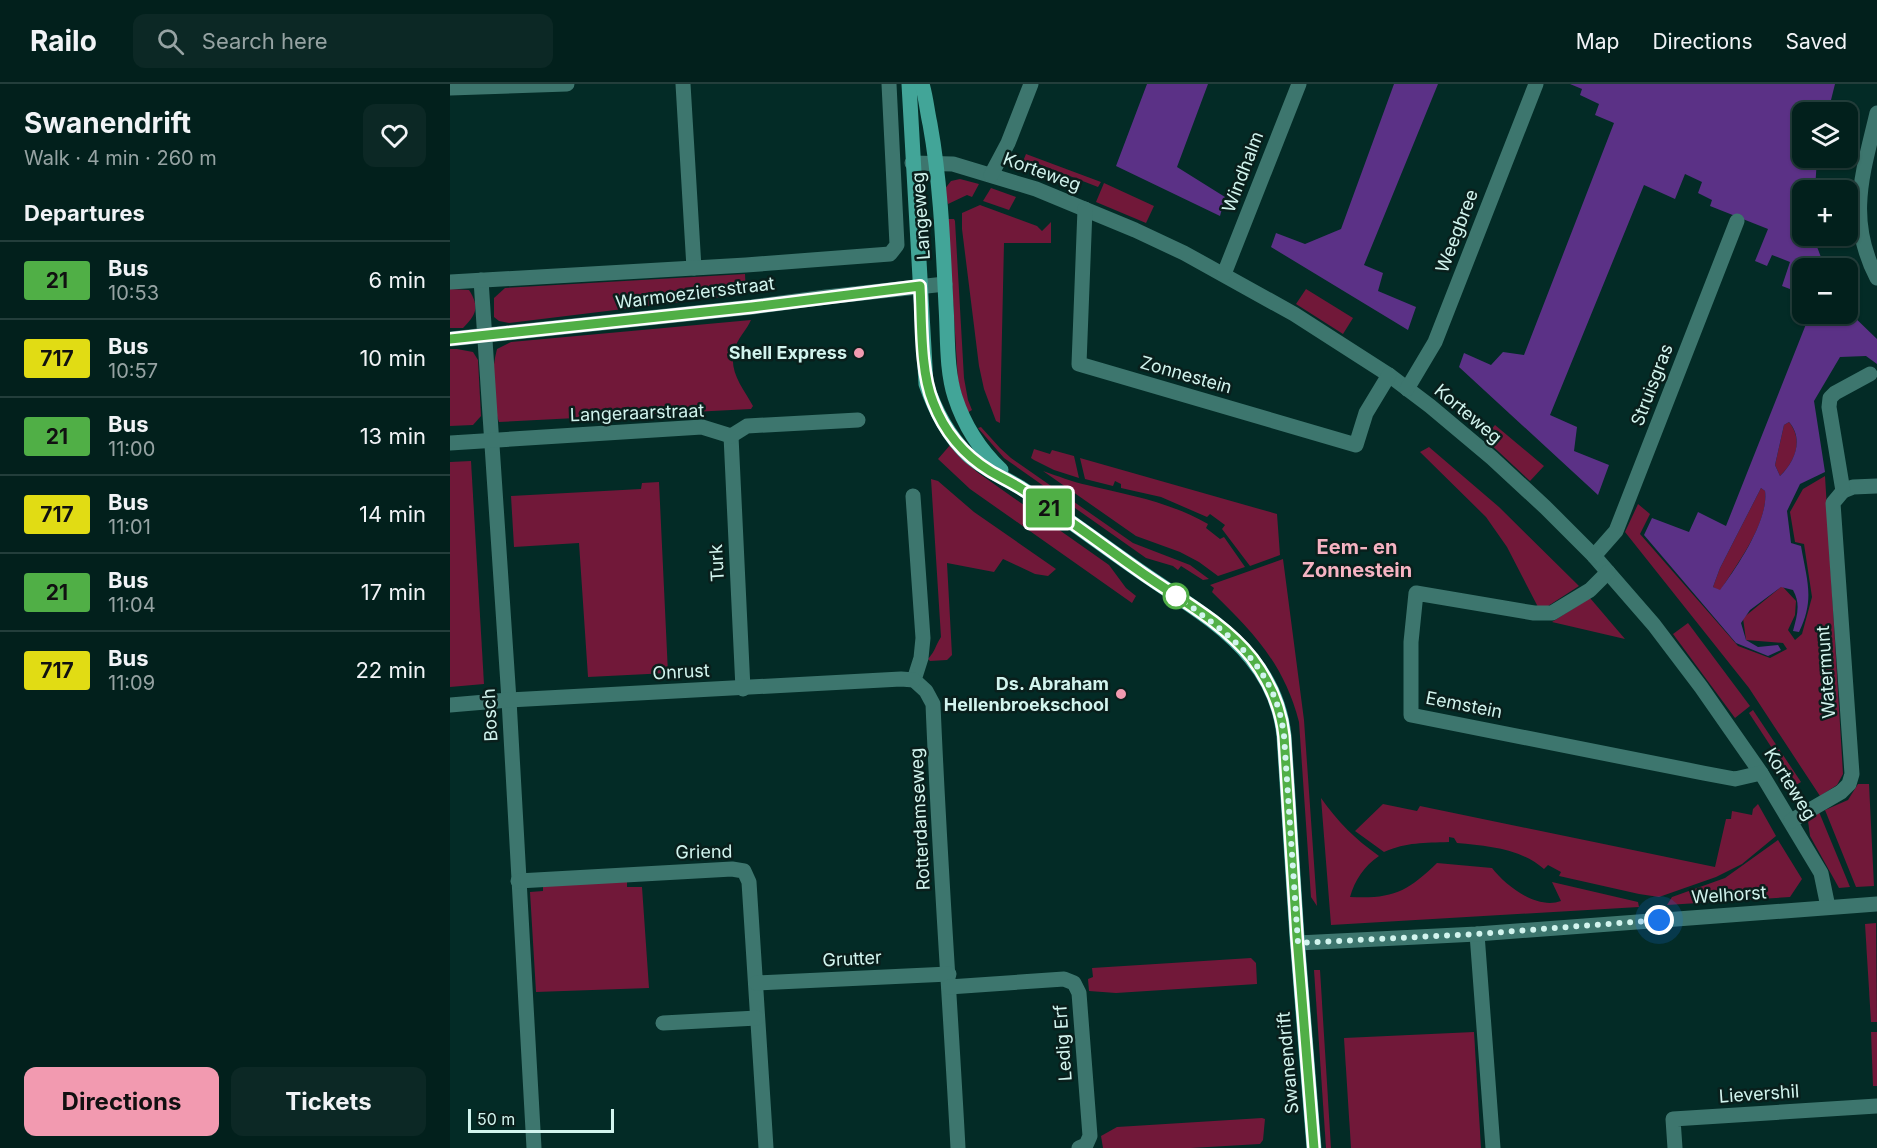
<!DOCTYPE html>
<meta charset="utf-8">
<style>
body{margin:0;font-family:Inter,sans-serif;background:#0c2825;color:#f1f3f6;height:100vh;display:flex;flex-direction:column;font-size:22px;white-space:nowrap}
*{box-sizing:border-box;margin:0}
p{font-size:20px;color:#96a3a3}
.icon{flex:none;width:33px;height:33px;fill:none;stroke:currentColor;stroke-width:2;stroke-linecap:round;stroke-linejoin:round}
.map{position:relative;flex:1;overflow:hidden}
.drawer{display:flex;flex-direction:column;background:#02201c;width:450px}
.drawer>*{flex:none}
.badge{padding:0 12px;border-radius:4px;font-size:21px;line-height:39px}
.tools{position:absolute;left:1342px;top:18px;display:grid;gap:12px}
.tools a{display:grid;place-items:center;width:66px;height:66px;border-radius:12px;background:#02201c;box-shadow:0 2px 4px #0004,0 0 0 2px #233e3b;font-size:30px}
.scale{position:absolute;left:18px;bottom:15px;width:146px;box-sizing:border-box;padding-left:6px;border:3px solid #d2f4ee;border-top:0;font-size:16px;line-height:21px;white-space:nowrap;color:#d2f4ee;-webkit-text-stroke:4px #091f1c;paint-order:stroke}
.you{position:absolute;width:30px;height:30px;margin:-15px;border:4px solid #fff;border-radius:50%;background:#1a73e8;box-shadow:0 0 0 9px #1a73e833}
.map>.badge{position:absolute;translate:-50% -50%;box-shadow:0 0 0 3px #fff}
h2{padding:0 24px;font-size:22px;line-height:54px}
.round{display:grid;place-items:center;flex:none;width:63px;height:63px;border-radius:12px;background:#0c2825}
.head{display:flex;align-items:center;justify-content:space-between;height:102px;padding:0 24px}
h1{font-size:28px;font-weight:700;line-height:45px}
.button{display:flex;gap:12px;margin-top:auto;padding:12px 24px}
.button a{flex:1;height:69px;border-radius:12px;background:#f29ab0;color:#111;font-size:24px;font-weight:700;line-height:69px;text-align:center}
.button a+a{background:#0c2825;color:#f1f3f6}
ul{padding:0;list-style:none}
li{display:flex;align-items:center;gap:18px;height:78px;padding:0 24px;border-top:2px solid #233e3b}
li div{flex:1}
li b{display:block;font-size:22px}
li em{font-style:normal}
li .badge{min-width:66px;font-weight:700;text-align:center}
header{display:flex;align-items:center;gap:36px;box-sizing:border-box;height:84px;padding:0 30px;background:#02201c;border-bottom:2px solid #233e3b}
header strong{font-size:28px}
nav{display:flex;gap:33px;margin-inline-start:auto;font-size:21px}
.search{width:420px;height:54px;background:#0c2825;display:flex;align-items:center;gap:15px;box-sizing:border-box;padding:0 21px;border-radius:12px;color:#96a3a3;font-size:22px}
main{display:flex;flex:1;min-height:0}
.map>svg:first-child{display:block}
.green{fill:#711839}
.water{fill:#5b3186;fill-rule:evenodd}
.lines{fill:none;stroke-linecap:round;stroke-linejoin:round}
.minor{stroke:#3d766e;stroke-width:15}
.tertiary{stroke:#3d766e;stroke-width:15}
.secondary{stroke:#42a598;stroke-width:15}
.line-casing{stroke:#fff;stroke-width:14}
.line{stroke:#50af46;stroke-width:9}
.walk{stroke:#d2f4ee;stroke-width:6;stroke-dasharray:0 10.8}
.poi-dot{fill:#f29ab0;stroke:#091f1c;stroke-width:2}
.stop-dot{fill:#fff;stroke:#50af46;stroke-width:3}
.labels{text-anchor:middle;stroke-width:5;stroke-linejoin:round;paint-order:stroke}
.street-label{font-size:18px;fill:#d2f4ee;stroke:#091f1c}
.poi-label{font-size:18px;font-weight:bold;fill:#d2f4ee;stroke:#091f1c;text-anchor:end}
.neighbourhood-label{font-size:20px;font-weight:bold;fill:#f6b3c2;stroke:#091f1c}
</style>
<header>
<strong>Railo</strong>
<div class="search"><svg class="icon" aria-label="search" viewBox="0 0 24 24"><circle cx="10" cy="10" r="6"/><path d="M15 15l6 6"/></svg>Search here</div>
<nav><a>Map</a><a>Directions</a><a>Saved</a></nav>
</header>
<main>
<section class="drawer">
<div class="head"><div><h1>Swanendrift</h1><p>Walk · 4 min · 260 m</p></div><a class="round"><svg class="icon" aria-label="heart" viewBox="0 0 24 24"><path d="M12 20l-8-8c-3-5 5-10 8-4 3-6 11-1 8 4z"/></svg></a></div>
<h2>Departures</h2>
<ul>
<li><span class="badge" style="background:#50af46;color:#111">21</span><div><b>Bus</b><p>10:53</p></div><em>6 min</em></li>
<li><span class="badge" style="background:#e1dc14;color:#111">717</span><div><b>Bus</b><p>10:57</p></div><em>10 min</em></li>
<li><span class="badge" style="background:#50af46;color:#111">21</span><div><b>Bus</b><p>11:00</p></div><em>13 min</em></li>
<li><span class="badge" style="background:#e1dc14;color:#111">717</span><div><b>Bus</b><p>11:01</p></div><em>14 min</em></li>
<li><span class="badge" style="background:#50af46;color:#111">21</span><div><b>Bus</b><p>11:04</p></div><em>17 min</em></li>
<li><span class="badge" style="background:#e1dc14;color:#111">717</span><div><b>Bus</b><p>11:09</p></div><em>22 min</em></li>
</ul>
<div class="button"><a>Directions</a><a>Tickets</a></div>
</section>
<div class="map">
<svg width="1427" height="1064" viewBox="0 0 1427 1064">
<rect width="100%" height="100%" fill="#032b26"/>
<g class="green">
<polygon points="576,70 651,98 648,103 581,77 576,90 569,87"/>
<polygon points="510,95 529,100 522,113 517,111 498,120 494,106 501,97"/>
<polygon points="654,99 704,122 696,139 646,118"/>
<polygon points="541,104 566,113 559,126 533,117"/>
<polygon points="530,121 587,142 592,147 601,138 601,159 554,159 550,339 546,337 534,305 529,282 512,145 512,129"/>
<polygon points="498,135 504,135 505,137 514,294 518,316 522,326 517,329 508,297"/>
<polygon points="295,190 296,210 59,239 49,237 44,233 44,214 55,204"/>
<path d="M 0,205 L 19,206 C 30,223 26,231 13,244 L 0,244 Z"/>
<polygon points="856,205 903,234 893,250 846,220"/>
<path d="M 301,236 C 297,245 290,252 286,261 C 276,285 292,302 303,322 L 301,325 L 49,338 C 41,317 41,287 47,265 L 61,258 Z"/>
<polygon points="0,265 7,265 23,268 28,276 31,332 23,341 0,342"/>
<path d="M 1339,338 C 1354,357 1345,377 1330,392 L 1325,381 L 1334,341 Z"/>
<polygon points="1045,341 1094,382 1080,397 1034,354"/>
<polygon points="531,343 550,364 561,374 683,459 740,481 759,495 753,496 731,482 728,486 723,482 696,474 554,374 528,344"/>
<polygon points="501,360 513,375 527,388 659,481 676,504 686,512 682,519 520,405 488,375"/>
<polygon points="979,363 1049,423 1129,502 1098,522 1088,523 1057,463 1036,433 970,368"/>
<polygon points="584,365 600,370 602,366 624,372 629,394 604,386 584,376 581,374"/>
<polygon points="630,374 827,430 830,471 800,482 772,445 775,441 760,430 757,433 711,413 671,404 671,400 665,397 663,402 635,395"/>
<polygon points="21,377 34,600 0,603 0,378"/>
<path d="M 593,387 C 608,392 622,398 637,401 C 682,412 717,417 758,440 L 756,444 L 770,455 L 774,453 L 795,483 L 768,492 L 749,478 L 730,468 L 686,452 Z"/>
<polygon points="1375,392 1393,690 1387,701 1370,712 1299,604 1175,448 1188,420 1200,430 1190,450 1288,562 1320,574 1337,565 1333,559 1296,556 1293,534 1332,502 1346,517 1345,531 1338,546 1345,556 1352,550 1362,513 1354,460 1345,458 1340,428 1353,405"/>
<path d="M 481,395 L 488,397 L 524,428 L 606,485 L 598,492 L 585,490 L 553,475 L 544,488 L 497,479 L 502,571 L 497,576 L 480,577 L 478,575 C 486,566 485,562 491,553 Z"/>
<polygon points="209,398 218,589 138,593 129,459 64,463 61,412 191,405 192,399"/>
<path d="M 1311,404 L 1315,407 C 1319,438 1287,480 1270,507 L 1263,503 L 1270,484 Z"/>
<path d="M 833,475 L 854,636 L 867,822 L 861,813 L 849,638 C 834,580 804,549 762,508 L 764,504 L 760,501 Z"/>
<polygon points="1140,514 1175,555 1102,538"/>
<polygon points="1238,539 1300,622 1285,634 1223,550"/>
<polygon points="1303,626 1351,698 1346,701 1299,629"/>
<polygon points="1408,700 1419,700 1424,802 1406,803 1375,726 1398,716"/>
<path d="M 871,714 C 888,738 905,755 929,772 C 914,782 905,796 900,813 C 943,815 957,808 987,779 L 1042,784 C 1056,802 1087,826 1111,817 L 1102,798 L 1188,818 L 1189,823 L 881,841 Z"/>
<path d="M 933,720 L 967,727 L 970,722 L 1265,783 L 1276,735 L 1281,735 L 1282,727 L 1302,731 L 1303,725 L 1308,720 L 1326,752 L 1292,780 L 1266,793 L 1209,813 L 1189,810 L 1109,792 L 1111,788 L 1098,781 L 1094,785 C 1070,764 1037,762 1007,759 L 1004,754 L 999,753 L 999,758 C 974,759 957,758 934,768 L 905,747 Z"/>
<polygon points="1369,728 1400,803 1389,804 1360,752 1358,737"/>
<polygon points="1328,756 1352,795 1340,813 1217,821 1222,813 1275,794"/>
<polygon points="177,792 177,803 192,803 199,904 86,908 80,808 93,807 93,800"/>
<polygon points="1426,839 1427,938 1421,938 1415,840"/>
<polygon points="801,874 806,879 807,900 666,909 639,907 638,895 643,893 642,884"/>
<polygon points="864,886 870,886 881,1064 876,1064"/>
<polygon points="1024,948 1031,1064 901,1064 894,954"/>
<polygon points="1421,948 1427,948 1427,1002 1423,1002"/>
<polygon points="812,1034 815,1035 813,1056 810,1060 741,1064 653,1064 651,1052 667,1043"/>
</g>
<g class="water">
<polygon points="697,0 758,0 727,83 775,113 770,132 666,82"/>
<polygon points="944,0 988,0 914,181 933,189 928,207 966,223 958,246 821,163 826,149 855,160 891,145"/>
<polygon points="1120,0 1385,0 1378,28 1353,28 1353,74 1367,74 1365,106 1353,106 1353,152 1363,152 1375,184 1353,184 1353,210 1332,202 1340,178 1322,171 1317,182 1305,177 1318,145 1260,122 1262,116 1248,109 1252,98 1235,90 1225,115 1194,101 1100,331 1127,343 1124,367 1159,381 1148,411 1009,283 1014,269 1041,281 1053,268 1074,271 1164,39 1145,31 1149,20 1130,11 1132,5"/>
<path d="M 1398,227 L 1427,255 L 1427,280 L 1416,272 L 1390,273 L 1364,317 L 1375,388 L 1350,400 L 1337,427 L 1341,459 L 1351,462 C 1357,497 1365,515 1349,548 L 1343,547 C 1347,532 1351,520 1343,506 L 1331,503 L 1300,526 L 1291,539 L 1296,556 L 1308,563 L 1328,561 L 1331,566 L 1318,572 L 1286,559 L 1194,451 L 1202,434 L 1239,448 L 1248,428 L 1276,442 L 1360,230 L 1398,230 ZM 1339,338 C 1354,355 1345,378 1330,392 L 1325,381 L 1334,341 ZM 1311,404 L 1315,407 C 1319,436 1287,483 1270,506 L 1263,503 L 1270,484 Z"/>
</g>
<g class="lines">
<g class="minor">
<polyline points="233,0 244,184"/>
<polyline points="0,4 117,0"/>
<polyline points="462,79 503,80 586,105 685,146 734,169 844,230 939,291 980,322 1042,374 1095,423 1144,472 1204,541 1251,603 1311,689 1371,789 1378,823"/>
<polyline points="541,91 558,59 581,0"/>
<polyline points="635,125 629,280 906,361 916,329 939,291"/>
<polyline points="774,190 849,0"/>
<polyline points="31,196 59,616 84,1064"/>
<polyline points="0,198 296,181 440,170 447,161 439,0"/>
<polyline points="957,305 985,258 1086,0"/>
<polyline points="281,352 293,605"/>
<polyline points="0,359 252,343 281,352 297,342 408,336"/>
<polyline points="1393,407 1403,403 1427,402"/>
<path d="M 463,412 L 473,554 L 471,574 L 464,596 L 476,607 L 483,620 C 489,768 500,916 508,1064"/>
<polyline points="1144,472 1166,447 1287,137"/>
<polyline points="1158,488 1140,506 1102,529 1084,529 966,509 961,558 961,631 1253,689 1285,695 1311,689"/>
<polyline points="0,621 59,616 451,595 464,596"/>
<polyline points="1341,737 1391,708 1399,700 1402,690 1383,419 1393,407 1379,323 1380,314 1385,309 1420,290"/>
<polyline points="68,797 282,785 294,787 299,798 316,1064"/>
<polyline points="1027,850 1043,1064"/>
<polyline points="848,859 1027,850 1427,820"/>
<polyline points="306,899 499,890"/>
<polyline points="499,903 614,895 624,899 629,909 640,1052 636,1061 629,1064"/>
<polyline points="213,939 307,934"/>
<polyline points="1225,1064 1223,1035 1427,1022"/>
</g>
<g class="tertiary">
<path d="M 1427,29 C 1413,89 1396,135 1427,194"/>
<polyline points="0,255 302,223 376,213 495,200"/>
</g>
<g class="secondary">
<path d="M 459,0 L 476,300 C 485,326 498,351 517,370 C 533,385 553,393 571,404 C 613,431 653,462 694,490 C 730,515 773,539 801,574 C 820,597 831,623 834,652 L 847,853 L 864,1064"/>
<path d="M 472,0 C 476,13 477,27 480,40 C 491,101 493,161 496,222 C 498,252 496,285 505,313 C 514,341 530,366 551,386"/>
</g>
</g>
<g class="lines">
<defs>
<path id="line" d="M 0,255 L 302,223 L 470,202 C 472,236 470,287 483,318 C 494,347 514,371 540,387 C 550,393 561,398 572,405 C 615,432 656,464 698,493 C 733,517 775,540 802,574 C 820,598 831,623 834,652 L 847,853 L 864,1064"/>
</defs>
<use href="#line" class="line-casing"/>
<use href="#line" class="line"/>
<path class="walk" d="M 726,512 C 738,519 749,529 760,537 C 801,568 828,600 834,652 L 848,859 L 1027,850 L 1209,836"/>
</g>
<g class="poi-dot">
<circle cx="409" cy="269" r="6"/>
<circle cx="671" cy="610" r="6"/>
</g>
<circle class="stop-dot" cx="726" cy="512" r="12"/>
<g class="labels">
<g class="street-label">
<text transform="translate(592 88) rotate(20)" y="6">Korteweg</text>
<text transform="translate(793 88) rotate(-69)" y="6">Windhalm</text>
<text transform="translate(471 132) rotate(-94)" y="6">Langeweg</text>
<text transform="translate(1007 147) rotate(-69)" y="6">Weegbree</text>
<text transform="translate(245 209) rotate(-7)" y="6">Warmoeziersstraat</text>
<text transform="translate(736 291) rotate(16)" y="6">Zonnestein</text>
<text transform="translate(1202 301) rotate(-69)" y="6">Struisgras</text>
<text transform="translate(187 329) rotate(-2)" y="6">Langeraarstraat</text>
<text transform="translate(1018 330) rotate(40)" y="6">Korteweg</text>
<text transform="translate(267 479) rotate(-93)" y="6">Turk</text>
<text transform="translate(231 588) rotate(-3)" y="6">Onrust</text>
<text transform="translate(1376 588) rotate(-94)" y="6">Watermunt</text>
<text transform="translate(1014 621) rotate(11)" y="6">Eemstein</text>
<text transform="translate(40 631) rotate(-93)" y="6">Bosch</text>
<text transform="translate(1340 700) rotate(58)" y="6">Korteweg</text>
<text transform="translate(470 735) rotate(-93)" y="6">Rotterdamseweg</text>
<text transform="translate(254 768) rotate(-1)" y="6">Griend</text>
<text transform="translate(1279 811) rotate(-4)" y="6">Welhorst</text>
<text transform="translate(402 875) rotate(-3)" y="6">Grutter</text>
<text transform="translate(613 959) rotate(-94)" y="6">Ledig Erf</text>
<text transform="translate(838 979) rotate(-95)" y="6">Swanendrift</text>
<text transform="translate(1309 1010) rotate(-4)" y="6">Lievershil</text>
</g>
<g class="poi-label">
<text x="397" y="275">Shell Express</text>
<text x="659" y="606">Ds. Abraham<tspan x="659" dy="21">Hellenbroekschool</tspan></text>
</g>
<g class="neighbourhood-label">
<text x="907" y="470">Eem- en<tspan x="907" dy="23">Zonnestein</tspan></text>
</g>
</g>
</svg>
<div class="tools">
<a><svg class="icon" aria-label="layers" viewBox="0 0 24 24"><path d="M12 4l9 5-9 5-9-5zM3 14l9 5 9-5"/></svg></a>
<a>+</a>
<a>−</a>
</div>
<div class="scale">50 m</div>
<div class="you" style="left:1209px;top:836px"></div>
<b class="badge" style="left:599px;top:424px;background:#50af46;color:#111">21</b>
</div>
</main>
